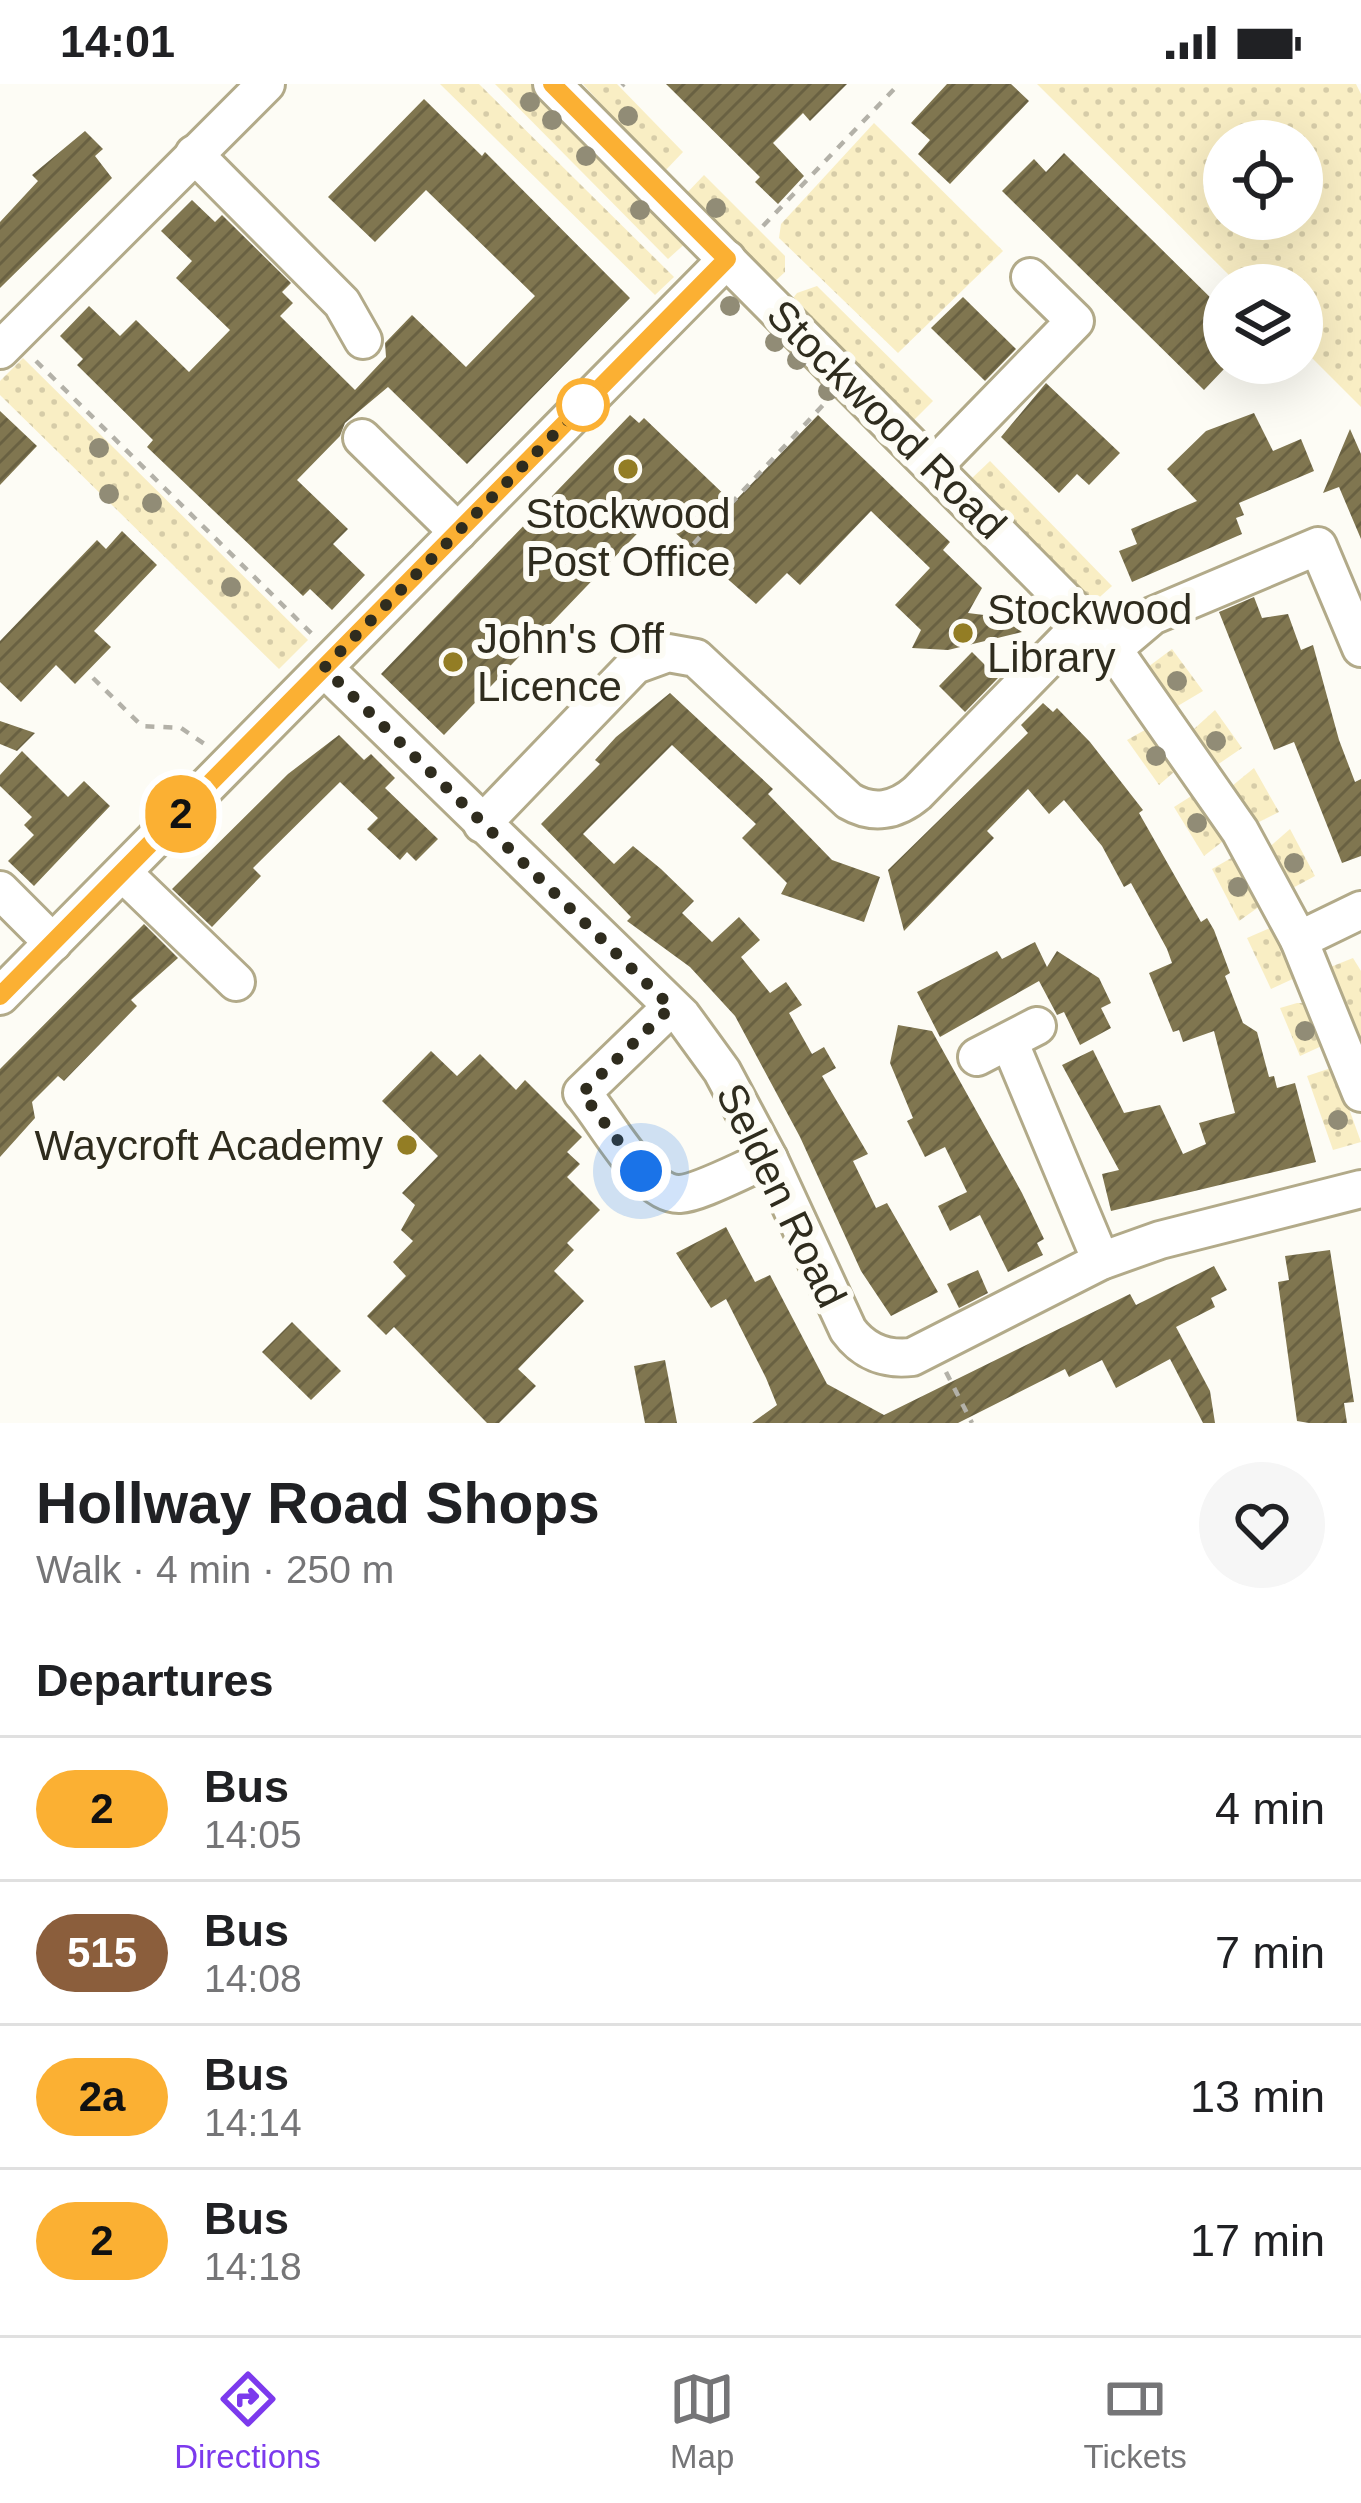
<!DOCTYPE html>
<meta charset="utf-8">
<style>
body{margin:0;font-family:Helvetica,sans-serif;background:#f6f6f6;color:#202124;height:100vh;display:flex;flex-direction:column;font-size:45px;white-space:nowrap}
*{box-sizing:border-box;margin:0}
p{font-size:39px;color:#757577}
.icon{flex:none;width:66px;height:66px;fill:none;stroke:currentColor;stroke-width:2;stroke-linecap:round;stroke-linejoin:round}
.map{position:relative;height:1339px;overflow:hidden}
.side{display:flex;flex-direction:column;background:#fff;flex:1}
.side>*{flex:none}
.badge{padding:0 24px;border-radius:39px;font-size:42px;line-height:78px}
.buttons{position:absolute;left:1203px;top:36px;display:grid;gap:24px}
.buttons a{display:grid;place-items:center;width:120px;height:120px;border-radius:50%;background:#fff;box-shadow:0 12px 48px #0002;font-size:60px}
.you{position:absolute;width:60px;height:60px;margin:-30px;border:9px solid #fff;border-radius:50%;background:#1a73e8;box-shadow:0 0 0 18px #1a73e833}
.map>.badge{position:absolute;translate:-50% -50%;box-shadow:0 0 0 6px #fff}
h2{padding:0 36px;font-size:45px;line-height:108px}
.round{display:grid;place-items:center;flex:none;width:126px;height:126px;border-radius:63px;background:#f6f6f6}
.headline{display:flex;align-items:center;justify-content:space-between;height:204px;padding:0 36px}
h1{font-size:57px;font-weight:600;line-height:90px}
ul{padding:0;list-style:none}
li{display:flex;align-items:center;gap:36px;height:144px;padding:0 36px;border-top:3px solid #e0e0e0}
li div{flex:1}
li b{display:block;font-size:45px}
li em{font-style:normal}
li .badge{min-width:132px;font-weight:700;text-align:center}
.status{display:flex;justify-content:space-between;align-items:center;height:84px;padding:0 60px;background:#fff;direction:ltr}
.status svg{height:33px;fill:currentColor}
.dock{display:flex;justify-content:space-around;align-items:center;height:168px;border-top:3px solid #e0e0e0;background:#fff;font-size:33px;color:#757577}
.dock a{display:grid;justify-items:center;gap:6px}
.dock .active{color:#7c3aed}
.map>svg:first-child{display:block}
.green{fill:url(#green-dots);fill-rule:evenodd}
.building{fill:url(#building-hatch)}
.lines{fill:none;stroke-linecap:round;stroke-linejoin:round}
.minor-casing{stroke:#b2aa89;stroke-width:42}
.path{stroke:#b3b1a8;stroke-width:4.5;stroke-dasharray:9 9;stroke-linecap:butt}
.minor{stroke:#fff;stroke-width:36}
.tree{fill:#918c76}
.line-casing{stroke:#fff;stroke-width:27}
.line{stroke:#fbb033;stroke-width:18}
.walk{stroke:#2f2c1e;stroke-width:12;stroke-dasharray:0 21.6}
.stop-dot{fill:#fff;stroke:#fbb033;stroke-width:6}
.poi-dot{fill:#937d24;stroke:#fdfcf5;stroke-width:4.5}
.labels{text-anchor:middle;stroke-width:12;stroke-linejoin:round;paint-order:stroke}
.street-label{font-size:42px;fill:#2f2c1e;stroke:#fdfcf5}
.poi-label{font-size:42px;fill:#2f2c1e;stroke:#fdfcf5;text-anchor:start}
</style>
<div class="status"><b>14:01</b><svg viewBox="0 0 49 12"><path d="M0 12V9h3v3zM5 12V6h3v6zM10 12V3h3v9zM15 12V0h3v12zM26 1h20v11H26zM47 4h2v5h-2z"/></svg></div>
<div class="map">
<svg width="1361" height="1339" viewBox="0 0 1361 1339">
<defs>
<pattern id="green-dots" width="8" height="8" patternUnits="userSpaceOnUse" patternTransform="scale(3)"><rect width="8" height="8" fill="#f9eec4"/><path d="M2 2h.1M6 6h.1" fill="none" stroke="#d6cca8" stroke-width="1.8" stroke-linecap="round"/></pattern>
<pattern id="building-hatch" width="6" height="6" patternUnits="userSpaceOnUse" patternTransform="scale(3)"><rect width="6" height="6" fill="#807650"/><path d="M-1 1l2-2M0 6l6-6M5 7l2-2" fill="none" stroke="#696142"/></pattern>
</defs>
<rect width="100%" height="100%" fill="#fdfcf5"/>
<g class="green">
<polygon points="440,0 479,0 674,193 655,211"/>
<polygon points="495,0 531,0 689,156 668,175"/>
<polygon points="583,0 617,0 683,68 663,89"/>
<path d="M 1037,0 L 1356,0 L 1361,10 L 1361,323 L 1302,264 L 1302,201 L 1239,201 ZM 1224,57 L 1302,57 L 1302,135 L 1224,135 Z"/>
<polygon points="874,39 1003,167 898,269 779,154 781,140"/>
<polygon points="704,91 785,172 785,188 772,200 684,112"/>
<polygon points="817,202 933,317 913,337 790,218 797,209"/>
<polygon points="23,274 308,556 279,585 0,311 0,297"/>
<polygon points="990,377 1112,502 1092,520 970,396"/>
<polygon points="1172,565 1203,607 1176,623 1148,583"/>
<polygon points="1215,626 1242,664 1217,681 1194,645"/>
<polygon points="1152,642 1181,682 1159,701 1127,656"/>
<polygon points="1254,684 1279,728 1253,741 1232,702"/>
<polygon points="1193,711 1200,711 1227,754 1204,772 1174,723"/>
<polygon points="1290,745 1315,792 1289,806 1267,765"/>
<polygon points="1233,773 1263,820 1239,837 1212,785"/>
<polygon points="1270,844 1277,847 1297,893 1271,905 1247,854"/>
<polygon points="1353,874 1361,887 1361,966 1328,884"/>
<polygon points="1297,919 1310,919 1326,960 1300,972 1280,924"/>
<polygon points="1334,983 1361,1058 1333,1066 1307,992"/>
</g>
<g class="building">
<polygon points="666,0 847,0 810,37 803,29 773,59 804,92 778,120 755,98 760,93"/>
<polygon points="947,0 1011,0 1029,17 950,100 918,70 930,56 911,39"/>
<polygon points="424,15 482,72 485,68 630,214 467,380 388,303 345,339 340,352 297,396 348,445 333,460 365,491 332,526 310,505 303,512 147,363 153,356 77,281 83,275 60,252 89,222 120,252 136,236 189,288 230,246 176,194 192,177 161,147 192,116 215,138 222,131 291,199 282,208 293,219 280,232 355,306 386,273 385,259 412,231 466,283 535,212 426,106 375,158 328,113"/>
<polygon points="85,47 103,65 95,72 112,94 0,204 0,138 38,97 32,91"/>
<polygon points="1064,69 1224,227 1224,285 1204,306 1002,107 1034,75 1046,88"/>
<polygon points="963,213 1016,265 985,297 931,244"/>
<polygon points="1046,299 1120,369 1089,401 1077,390 1059,409 1001,353"/>
<polygon points="0,327 37,362 0,401"/>
<polygon points="1254,329 1273,367 1301,355 1314,387 1239,419 1244,431 1236,434 1242,450 1132,498 1119,467 1137,460 1131,445 1197,417 1167,385 1206,347"/>
<polygon points="630,331 639,339 644,334 733,419 818,331 950,458 943,466 982,504 968,529 1000,533 1022,548 948,566 912,564 921,546 895,521 930,484 871,427 800,501 787,489 756,520 655,431 444,651 381,590"/>
<polygon points="1350,345 1361,370 1361,455 1339,403 1323,409"/>
<polygon points="122,447 157,481 94,547 111,563 75,600 56,581 21,618 0,598 0,557 97,456 106,465"/>
<polygon points="1254,513 1262,534 1288,530 1301,566 1313,561 1339,656 1355,698 1361,695 1361,772 1342,779 1294,658 1274,666 1219,528"/>
<polygon points="972,568 998,594 965,628 939,602"/>
<polygon points="670,609 773,705 768,710 832,776 880,793 864,838 781,810 787,799 742,754 756,740 672,661 583,750 614,780 633,762 661,785 694,817 682,829 712,858 739,833 760,856 741,873 770,909 786,898 802,921 789,929 812,970 824,963 836,984 822,992 868,1070 853,1077 876,1124 887,1119 938,1208 891,1232 861,1187 800,1053 735,932 690,883 627,837 631,833 541,740 600,680 595,676 616,653"/>
<polygon points="1043,619 1053,628 1057,624 1090,658 1143,726 1139,729 1201,838 1207,834 1214,846 1230,889 1225,892 1243,939 1257,948 1269,993 1274,992 1277,1004 1295,999 1316,1078 1111,1127 1102,1090 1119,1086 1062,981 1093,966 1124,1029 1160,1021 1183,1070 1206,1060 1199,1039 1235,1029 1214,947 1183,958 1179,946 1173,948 1149,889 1172,879 1167,865 1131,799 1124,803 1102,762 1064,716 1049,730 1028,705 987,747 994,754 904,847 888,786 1028,649 1021,641"/>
<polygon points="0,637 35,649 17,667 0,660"/>
<polygon points="339,651 364,676 371,670 395,694 385,704 438,755 416,777 407,768 400,776 367,745 378,734 340,698 253,784 261,792 212,843 172,805 288,690"/>
<polygon points="22,667 68,713 84,697 110,722 34,802 8,777 34,751 24,741 32,733 0,702 0,691"/>
<polygon points="144,840 178,874 131,916 137,922 64,997 58,992 32,1018 35,1034 0,1073 0,985"/>
<polygon points="1035,858 1047,883 1057,867 1099,894 1111,919 1101,924 1111,944 1080,961 1064,928 1057,931 1039,897 940,953 917,908 997,867 1002,875"/>
<polygon points="898,941 932,947 1022,1109 1044,1155 1037,1159 1043,1171 1008,1188 980,1131 950,1147 938,1122 967,1108 945,1063 925,1073 907,1037 913,1034 890,979"/>
<polygon points="431,967 457,992 480,970 516,1006 525,996 582,1053 567,1068 580,1080 567,1093 600,1126 567,1159 574,1166 554,1187 584,1217 518,1285 536,1302 499,1339 487,1339 394,1243 386,1251 367,1232 406,1192 393,1178 413,1157 401,1146 415,1121 402,1109 438,1072 382,1017"/>
<polygon points="726,1143 755,1198 770,1191 827,1300 884,1331 1130,1210 1136,1221 1214,1182 1227,1206 1211,1214 1215,1223 1176,1243 1210,1307 1215,1339 1203,1339 1170,1275 1116,1304 1102,1276 1069,1293 1065,1285 958,1339 752,1339 777,1321 766,1294 726,1215 711,1224 676,1169"/>
<polygon points="1330,1166 1354,1318 1344,1319 1347,1339 1309,1339 1297,1337 1278,1198 1289,1196 1285,1172"/>
<polygon points="978,1186 988,1209 959,1224 947,1200"/>
<polygon points="292,1238 341,1287 311,1316 262,1268"/>
<polygon points="665,1276 677,1339 645,1339 634,1282"/>
</g>
<g class="lines">
<defs>
<g id="minor">
<polyline points="552,0 1113,565 1240,747 1299,856 1361,1009"/>
<polyline points="194,70 342,219 363,256"/>
<polyline points="0,266 266,0"/>
<polyline points="362,354 458,448"/>
<polyline points="935,381 1075,237 1030,193"/>
<polyline points="1113,565 1152,532 1318,462 1361,564"/>
<path d="M 324,584 L 682,932 L 722,987 L 769,1075 L 848,1246 C 864,1268 886,1276 912,1273 L 1101,1177 L 1160,1156 L 1361,1105"/>
<path d="M 482,740 L 635,581 L 668,569 L 696,574 L 849,717 C 873,731 896,727 917,709 L 1086,536"/>
<polyline points="123,789 236,898"/>
<polyline points="0,806 53,859"/>
<polyline points="1299,856 1361,826"/>
<polyline points="0,912 727,175"/>
<path d="M 671,923 L 582,1009 C 603,1031 644,1112 680,1110 C 700,1109 747,1083 769,1075"/>
<polyline points="1009,957 1101,1177"/>
<polyline points="977,973 1037,942"/>
</g>
</defs>
<use href="#minor" class="minor-casing"/>
<g class="path">
<polyline points="622,2 624,0"/>
<polyline points="763,142 899,0"/>
<polyline points="36,277 314,552"/>
<polyline points="669,486 825,319"/>
<polyline points="93,594 142,642 181,644 206,661"/>
<polyline points="946,1288 972,1339"/>
</g>
<use href="#minor" class="minor"/>
</g>
<g class="tree">
<circle cx="530" cy="18" r="10"/>
<circle cx="628" cy="32" r="10"/>
<circle cx="552" cy="36" r="10"/>
<circle cx="586" cy="72" r="10"/>
<circle cx="716" cy="124" r="10"/>
<circle cx="640" cy="126" r="10"/>
<circle cx="730" cy="222" r="10"/>
<circle cx="775" cy="258" r="10"/>
<circle cx="797" cy="276" r="10"/>
<circle cx="828" cy="307" r="10"/>
<circle cx="99" cy="364" r="10"/>
<circle cx="109" cy="410" r="10"/>
<circle cx="152" cy="419" r="10"/>
<circle cx="231" cy="503" r="10"/>
<circle cx="1177" cy="597" r="10"/>
<circle cx="1216" cy="657" r="10"/>
<circle cx="1156" cy="672" r="10"/>
<circle cx="1197" cy="739" r="10"/>
<circle cx="1294" cy="779" r="10"/>
<circle cx="1238" cy="803" r="10"/>
<circle cx="1305" cy="947" r="10"/>
<circle cx="1338" cy="1036" r="10"/>
</g>
<g class="lines">
<defs>
<polyline id="line" points="0,912 727,175 552,0"/>
</defs>
<use href="#line" class="line-casing"/>
<use href="#line" class="line"/>
<polyline class="walk" points="583,321 324,584 671,923 582,1009 641,1087"/>
</g>
<circle class="stop-dot" cx="583" cy="321" r="24"/>
<g class="poi-dot">
<circle cx="628" cy="385" r="12"/>
<circle cx="963" cy="549" r="12"/>
<circle cx="453" cy="578" r="12"/>
<circle cx="407" cy="1061" r="12"/>
</g>
<g class="labels">
<g class="street-label">
<text transform="translate(887 335) rotate(45)" y="15">Stockwood Road</text>
<text transform="translate(782 1111) rotate(64)" y="15">Selden Road</text>
</g>
<g class="poi-label">
<text x="628" y="444" text-anchor="middle">Stockwood<tspan x="628" dy="48">Post Office</tspan></text>
<text x="987" y="540">Stockwood<tspan x="987" dy="48">Library</tspan></text>
<text x="477" y="569">John's Off<tspan x="477" dy="48">Licence</tspan></text>
<text x="383" y="1076" text-anchor="end">Waycroft Academy</text>
</g>
</g>
</svg>
<div class="buttons">
<a><svg class="icon" aria-label="locate" viewBox="0 0 24 24"><circle cx="12" cy="12" r="6"/><path d="M12 2v4M12 18v4M2 12h4M18 12h4"/></svg></a>
<a><svg class="icon" aria-label="layers" viewBox="0 0 24 24"><path d="M12 4l9 5-9 5-9-5zM3 14l9 5 9-5"/></svg></a>
</div>
<div class="you" style="left:641px;top:1087px"></div>
<b class="badge" style="left:181px;top:730px;background:#fbb033;color:#111">2</b>
</div>
<section class="side">
<div class="headline"><div><h1>Hollway Road Shops</h1><p>Walk · 4 min · 250 m</p></div><a class="round"><svg class="icon" aria-label="heart" viewBox="0 0 24 24"><path d="M12 20l-8-8c-3-5 5-10 8-4 3-6 11-1 8 4z"/></svg></a></div>
<h2>Departures</h2>
<ul>
<li><span class="badge" style="background:#fbb033;color:#111">2</span><div><b>Bus</b><p>14:05</p></div><em>4 min</em></li>
<li><span class="badge" style="background:#8b5e3c;color:#fff">515</span><div><b>Bus</b><p>14:08</p></div><em>7 min</em></li>
<li><span class="badge" style="background:#fbb033;color:#111">2a</span><div><b>Bus</b><p>14:14</p></div><em>13 min</em></li>
<li><span class="badge" style="background:#fbb033;color:#111">2</span><div><b>Bus</b><p>14:18</p></div><em>17 min</em></li>
</ul>
</section>
<nav class="dock">
<a class="active"><svg class="icon" aria-label="directions" viewBox="0 0 24 24"><path d="M12 3l9 9-9 9-9-9zM9 14v-3h6M13 9l2 2-2 2"/></svg>Directions</a>
<a><svg class="icon" aria-label="map" viewBox="0 0 24 24"><path d="M3 6l6-2 6 2 6-2v14l-6 2-6-2-6 2zM9 4v14M15 6v14"/></svg>Map</a>
<a><svg class="icon" aria-label="tickets" viewBox="0 0 24 24"><path d="M3 7h18v10H3zM15 7v10"/></svg>Tickets</a>
</nav>
